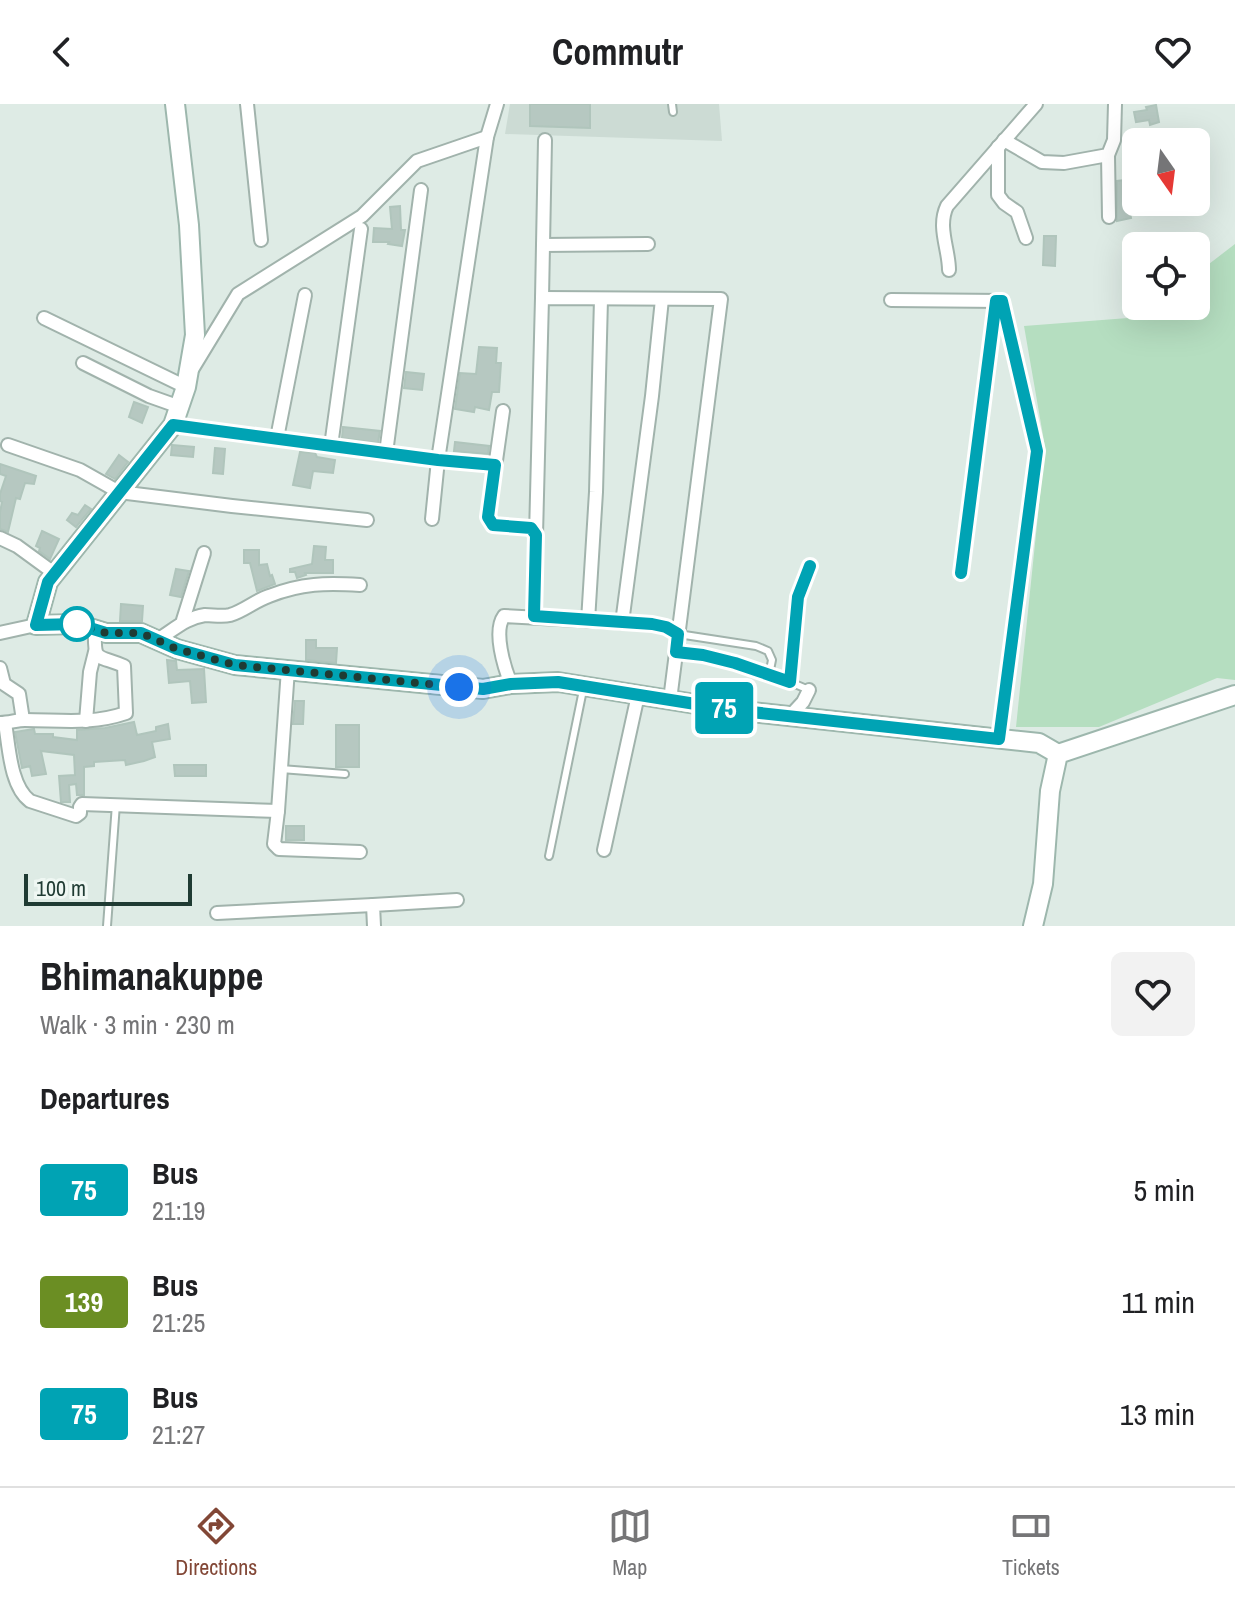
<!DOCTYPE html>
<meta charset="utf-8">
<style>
body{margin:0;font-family:"Archivo Narrow",sans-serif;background:#f2f2f2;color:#202124;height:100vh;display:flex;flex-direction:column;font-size:30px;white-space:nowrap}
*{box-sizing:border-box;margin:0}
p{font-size:26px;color:#757577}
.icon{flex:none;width:44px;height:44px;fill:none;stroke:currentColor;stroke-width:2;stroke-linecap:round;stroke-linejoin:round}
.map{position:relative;height:822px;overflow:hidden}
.drawer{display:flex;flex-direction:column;background:#fff;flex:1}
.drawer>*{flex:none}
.badge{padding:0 16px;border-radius:6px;font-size:28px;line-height:52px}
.needle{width:52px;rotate:166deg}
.tools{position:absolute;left:1122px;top:24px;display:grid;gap:16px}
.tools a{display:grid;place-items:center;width:88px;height:88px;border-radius:12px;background:#fff;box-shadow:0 8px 32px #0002;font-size:40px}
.scale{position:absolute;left:24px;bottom:20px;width:168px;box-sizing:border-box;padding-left:8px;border:4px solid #1f3b33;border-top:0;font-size:22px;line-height:28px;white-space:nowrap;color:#1f3b33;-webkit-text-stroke:6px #eff7f3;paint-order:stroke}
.you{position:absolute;width:40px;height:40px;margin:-20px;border:6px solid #fff;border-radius:50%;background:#1a73e8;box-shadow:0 0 0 12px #1a73e833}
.map>.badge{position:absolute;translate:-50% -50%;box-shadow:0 0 0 4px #fff}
h2{padding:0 40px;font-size:30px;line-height:72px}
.round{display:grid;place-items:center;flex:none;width:84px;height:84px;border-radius:12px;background:#f2f2f2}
.headline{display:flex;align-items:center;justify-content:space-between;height:136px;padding:0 40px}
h1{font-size:38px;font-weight:700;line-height:60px}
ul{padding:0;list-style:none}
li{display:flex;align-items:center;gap:24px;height:112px;padding:0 40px}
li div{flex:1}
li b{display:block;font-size:30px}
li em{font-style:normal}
li .badge{min-width:88px;font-weight:700;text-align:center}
header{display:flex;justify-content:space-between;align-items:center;height:104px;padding:0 40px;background:#fff;font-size:36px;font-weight:700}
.dock{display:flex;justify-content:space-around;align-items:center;height:112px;border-top:2px solid #e0e0e0;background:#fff;font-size:22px;color:#757577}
.dock a{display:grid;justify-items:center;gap:4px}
.dock .current{color:#824736}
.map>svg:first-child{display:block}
.built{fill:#ccdbd4}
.green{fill:#b5dec0}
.building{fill:#b6c8c1;stroke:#b0c5bc;stroke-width:2}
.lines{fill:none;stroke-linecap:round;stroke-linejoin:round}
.lane-casing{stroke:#a1b3ac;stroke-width:10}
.street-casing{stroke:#a1b3ac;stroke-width:16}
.secondary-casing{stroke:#9db7ad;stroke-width:22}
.lane{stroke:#fff;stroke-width:6}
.street{stroke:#fff;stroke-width:12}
.secondary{stroke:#fff;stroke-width:18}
.line-casing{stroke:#fff;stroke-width:18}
.line{stroke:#00a3b4;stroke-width:12}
.walk{stroke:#1f3b33;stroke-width:8;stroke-dasharray:0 14.4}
.stop-dot{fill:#fff;stroke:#00a3b4;stroke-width:4}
</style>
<header><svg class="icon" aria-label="back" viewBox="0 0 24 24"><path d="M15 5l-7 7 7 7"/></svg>Commutr<svg class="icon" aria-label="heart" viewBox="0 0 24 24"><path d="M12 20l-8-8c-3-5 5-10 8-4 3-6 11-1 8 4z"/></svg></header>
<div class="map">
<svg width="1235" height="822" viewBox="0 0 1235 822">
<rect width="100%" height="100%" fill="#deebe5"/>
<polygon class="built" points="510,0 719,0 722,37 505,30"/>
<polygon class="green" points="1235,140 1235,576 1217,574 1099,623 1016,623 1045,343 1024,222 1141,213 1155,202 1196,202 1196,170"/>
<g class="building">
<polygon points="530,0 590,0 590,24 530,22"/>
<polygon points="1156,1 1159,18 1150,21 1149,16 1136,18 1134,8 1147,6 1146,3"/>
<polygon points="1125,76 1131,104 1129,104 1131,114 1117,117 1117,77"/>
<polygon points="400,102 401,126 405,126 402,142 388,140 389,138 373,138 374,124 392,125 390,103"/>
<polygon points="1044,132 1056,132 1055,162 1043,161"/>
<polygon points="479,243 497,244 496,259 501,259 499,288 492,288 489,306 475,303 474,308 455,305 460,269 476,270"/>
<polygon points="406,268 424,270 422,286 404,284"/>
<polygon points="134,298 148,303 142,319 129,313"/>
<polygon points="343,323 380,327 378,339 342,334"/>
<polygon points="455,338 489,342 488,350 454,347"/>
<polygon points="172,341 194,343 193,353 171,351"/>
<polygon points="215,344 225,345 223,370 213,369"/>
<polygon points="300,348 315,349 317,353 335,356 333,369 313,367 310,384 293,381"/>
<polygon points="119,351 128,358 115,375 106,370"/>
<polygon points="0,360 36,372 34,380 25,379 20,395 16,394 8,428 0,425 0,408 2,398 0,397 0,390 6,372 0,370"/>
<polygon points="85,401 91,405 76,423 67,416 72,409 78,411"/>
<polygon points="42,427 59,435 50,455 39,447 40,444 36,442"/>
<polygon points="314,442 326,443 325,456 333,456 333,469 305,469 306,471 297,474 295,468 290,468 290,465 312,460"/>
<polygon points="244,446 259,446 259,461 267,460 270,472 272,471 275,480 257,487 250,459 244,459"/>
<polygon points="176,465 189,467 181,493 170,491"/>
<polygon points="121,500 143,502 142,517 120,517"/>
<polygon points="306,536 316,536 316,544 337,544 336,559 306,556"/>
<polygon points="167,556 176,557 177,566 204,565 206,598 192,599 190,577 169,579"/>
<polygon points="295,597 304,597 303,620 293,620"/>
<polygon points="134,618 137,631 156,627 156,623 168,620 170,635 152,638 155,653 144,657 126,661 125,656 94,658 94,662 84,663 84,691 77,691 76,680 69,681 70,698 61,698 59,672 75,671 74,651 41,647 46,670 32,672 30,662 22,664 15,628 34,625 35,630 53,630 53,633 77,636 77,626 105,624"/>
<rect x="336" y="621" width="23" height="42"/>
<polygon points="174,661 206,661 206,672 175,672"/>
<rect x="286" y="722" width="18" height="14"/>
</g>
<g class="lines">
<defs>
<g id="lane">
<polyline points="672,0 673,8"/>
<polyline points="678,530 756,542 768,547 772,556 769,571"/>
<polyline points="676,548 703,551 735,559 790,578"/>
<polyline points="809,586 790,578 798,493 810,462"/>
<polyline points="281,665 345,670"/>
<polyline points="549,752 583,586"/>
<polyline points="107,822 116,700"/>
</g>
<g id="street">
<polyline points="247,0 261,136"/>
<polyline points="1004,36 1042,58 1064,59 1108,51 1114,36 1115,0"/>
<polyline points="998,43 998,91 1004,99 1017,108 1026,134"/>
<polyline points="1108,51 1109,113"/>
<polyline points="543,141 648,140"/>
<path d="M 949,166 C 949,145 937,123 947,102 L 1036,0"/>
<polyline points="542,194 545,36"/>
<polyline points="891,196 1002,197 1037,347 999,635"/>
<polyline points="44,214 186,283"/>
<polyline points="83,259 149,292 180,303"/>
<polyline points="193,264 238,190 362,112 417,57 487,33"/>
<polyline points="503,307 488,413 493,421 531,424 536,431 534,512"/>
<polyline points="173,321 438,356 495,361"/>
<polyline points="277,334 305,191"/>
<polyline points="8,341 80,366 119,388 232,402 367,416"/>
<polyline points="331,342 361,125"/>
<polyline points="386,349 421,86"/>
<polyline points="432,415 438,356 487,33 497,0"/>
<polyline points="536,431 542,194 721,195 670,596"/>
<polyline points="0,434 17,442 54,469"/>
<polyline points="961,469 996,197"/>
<polyline points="183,516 204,449"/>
<polyline points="588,517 596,388 601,195"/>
<polyline points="622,519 652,292 662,195"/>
<polyline points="0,529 36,521"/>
<path d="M 157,536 C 174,526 185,514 205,511 C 213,511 222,513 230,511 C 244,507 256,496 269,492 C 302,479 326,479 360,481"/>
<polyline points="0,564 4,580 19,590 23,616"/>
<polyline points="288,565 278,707 274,740 279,745 360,748"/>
<path d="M 511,580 C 504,563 493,527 504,512 L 652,520 L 666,523 L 678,530"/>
<polyline points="790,612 803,598 809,586"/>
<polyline points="86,617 90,568 95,548"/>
<path d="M 0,619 C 9,619 17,616 25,616 C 60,616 91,621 126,609 L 124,562 C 96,550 94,559 95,526"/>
<path d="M 5,619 C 9,642 10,682 30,697 L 76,712 L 80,709 L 80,703 L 82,700 L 278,707"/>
<polyline points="604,746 638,591"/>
<polyline points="217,809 373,801"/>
<polyline points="374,822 373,801 457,796"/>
</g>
<g id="secondary">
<polyline points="175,0 189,121 195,231 186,283 173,321 48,478 36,521 77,520 106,529 141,529 177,545 235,561 483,585 511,580 558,578 733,606 1039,639 1058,650"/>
<polyline points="1033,822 1043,780 1050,687 1058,650 1235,591"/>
</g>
</defs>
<use href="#lane" class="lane-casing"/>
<use href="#street" class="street-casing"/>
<use href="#secondary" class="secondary-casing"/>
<use href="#lane" class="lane"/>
<use href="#street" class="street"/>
<use href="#secondary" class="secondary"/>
</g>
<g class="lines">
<defs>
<polyline id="line" points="810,462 798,493 790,578 735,559 703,551 676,548 678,530 666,523 652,520 534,512 536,431 531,424 493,421 488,413 495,361 438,356 173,321 48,478 36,521 77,520 106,529 141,529 177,545 235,561 483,585 511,580 558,578 733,606 999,635 1037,347 1002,197 996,197 961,469"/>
</defs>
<use href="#line" class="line-casing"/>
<use href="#line" class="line"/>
<polyline class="walk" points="77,520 106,529 141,529 177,545 235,561 459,583"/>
</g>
<circle class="stop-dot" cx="77" cy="520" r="16"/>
</svg>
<div class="tools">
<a><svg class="needle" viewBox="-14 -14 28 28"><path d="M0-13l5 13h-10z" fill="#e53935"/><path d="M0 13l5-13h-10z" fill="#757577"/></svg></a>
<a><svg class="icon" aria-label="locate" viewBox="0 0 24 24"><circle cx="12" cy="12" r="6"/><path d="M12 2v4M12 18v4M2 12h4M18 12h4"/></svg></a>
</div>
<div class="scale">100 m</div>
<div class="you" style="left:459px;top:583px"></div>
<b class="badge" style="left:724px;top:604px;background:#00a3b4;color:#fff">75</b>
</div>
<section class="drawer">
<div class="headline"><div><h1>Bhimanakuppe</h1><p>Walk · 3 min · 230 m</p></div><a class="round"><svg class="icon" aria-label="heart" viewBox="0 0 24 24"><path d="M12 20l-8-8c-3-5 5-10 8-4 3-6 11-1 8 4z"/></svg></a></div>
<h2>Departures</h2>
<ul>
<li><span class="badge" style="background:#00a3b4;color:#fff">75</span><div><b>Bus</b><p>21:19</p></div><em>5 min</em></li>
<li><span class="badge" style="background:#6b8e23;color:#fff">139</span><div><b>Bus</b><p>21:25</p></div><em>11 min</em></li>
<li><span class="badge" style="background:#00a3b4;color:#fff">75</span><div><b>Bus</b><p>21:27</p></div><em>13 min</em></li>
</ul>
</section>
<nav class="dock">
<a class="current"><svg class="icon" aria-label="directions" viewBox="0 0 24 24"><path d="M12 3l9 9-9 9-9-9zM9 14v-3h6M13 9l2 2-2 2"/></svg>Directions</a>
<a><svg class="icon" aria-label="map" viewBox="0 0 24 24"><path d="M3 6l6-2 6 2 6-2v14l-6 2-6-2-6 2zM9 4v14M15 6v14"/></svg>Map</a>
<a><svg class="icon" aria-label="tickets" viewBox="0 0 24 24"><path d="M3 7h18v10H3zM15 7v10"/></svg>Tickets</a>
</nav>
